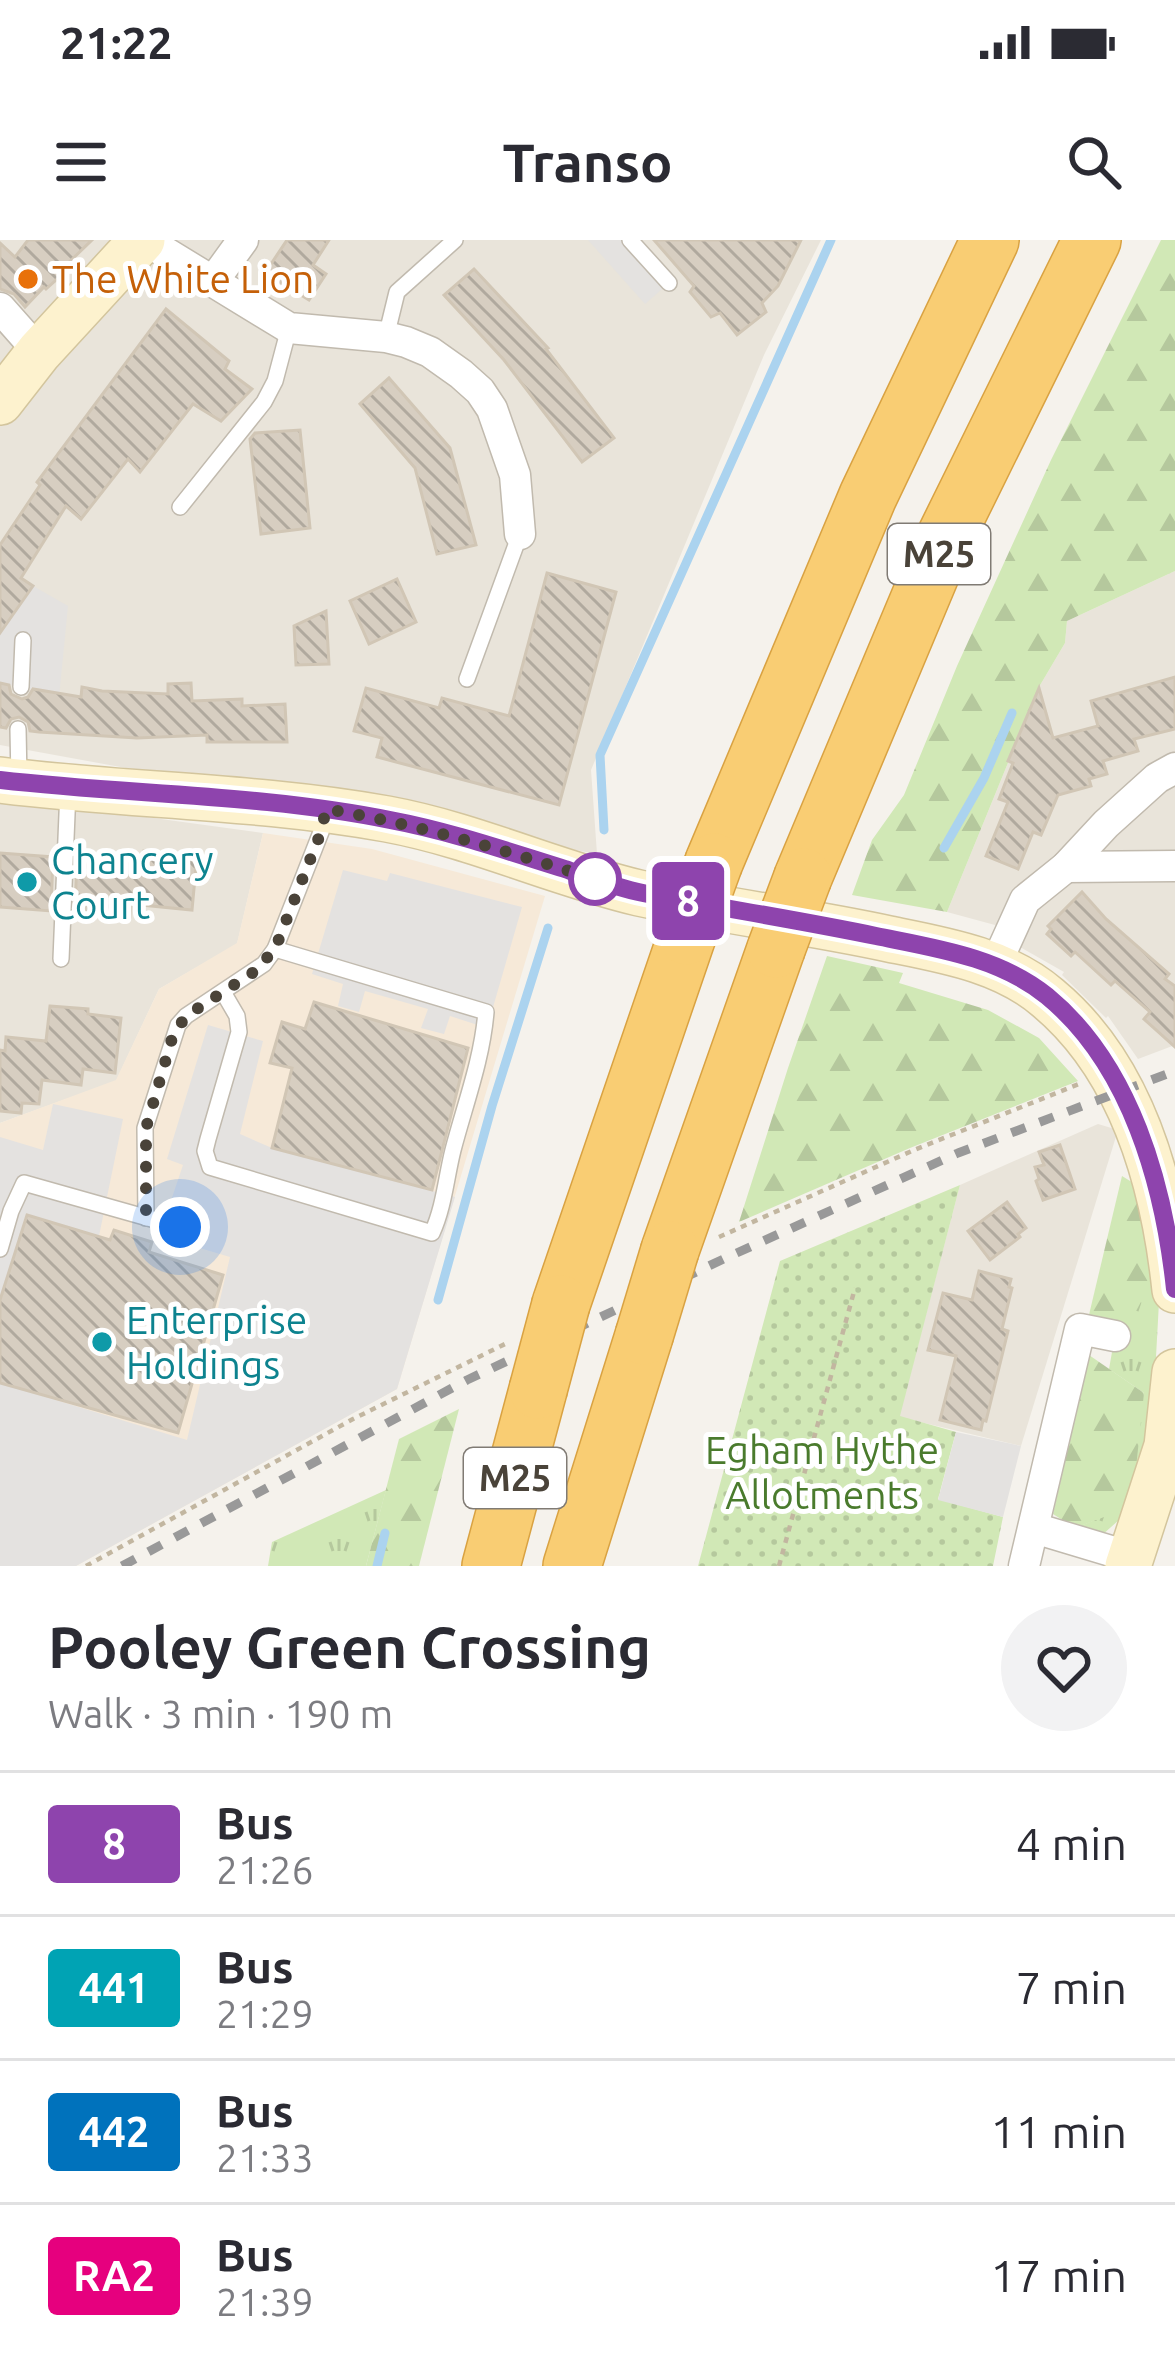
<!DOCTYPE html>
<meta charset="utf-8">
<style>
body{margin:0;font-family:Ubuntu,sans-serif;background:#f2f2f3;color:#2b2b33;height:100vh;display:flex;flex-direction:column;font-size:45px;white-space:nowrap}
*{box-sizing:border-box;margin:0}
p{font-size:39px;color:#7c7c81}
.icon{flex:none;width:66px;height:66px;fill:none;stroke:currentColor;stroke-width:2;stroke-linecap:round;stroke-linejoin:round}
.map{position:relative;height:1326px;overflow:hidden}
.drawer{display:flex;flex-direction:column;background:#fff;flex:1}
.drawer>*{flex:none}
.badge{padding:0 24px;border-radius:9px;font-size:42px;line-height:78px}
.you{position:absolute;width:60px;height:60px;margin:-30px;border:9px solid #fff;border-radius:50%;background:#1a73e8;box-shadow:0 0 0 18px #1a73e833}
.map>.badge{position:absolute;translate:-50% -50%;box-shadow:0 0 0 6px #fff}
.round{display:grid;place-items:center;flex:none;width:126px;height:126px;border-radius:63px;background:#f2f2f3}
.headline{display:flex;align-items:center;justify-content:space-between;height:204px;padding:0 48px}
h1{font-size:57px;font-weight:600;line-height:90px}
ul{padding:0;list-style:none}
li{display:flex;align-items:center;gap:36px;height:144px;padding:0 48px;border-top:3px solid #e1e1e2}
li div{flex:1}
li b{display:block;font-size:45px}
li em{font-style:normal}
li .badge{min-width:132px;font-weight:700;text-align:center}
.status{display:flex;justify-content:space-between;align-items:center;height:84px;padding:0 60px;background:#fff;direction:ltr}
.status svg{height:33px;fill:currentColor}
header{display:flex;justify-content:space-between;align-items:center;height:156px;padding:0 48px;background:#fff;font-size:54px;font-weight:600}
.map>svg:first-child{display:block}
.residential{fill:#e9e4da}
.commercial{fill:#f6e9d8}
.grass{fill:url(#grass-tufts)}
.forest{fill:url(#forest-firs)}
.park{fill:url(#park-dots)}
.parking{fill:#e4e2e0}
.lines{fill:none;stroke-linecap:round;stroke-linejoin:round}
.stream{stroke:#abd3ef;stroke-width:9}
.building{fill:url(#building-back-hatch);stroke:#d1c6b5;stroke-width:3}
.lane-casing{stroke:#c1baae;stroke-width:18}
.street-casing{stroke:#c1baae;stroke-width:33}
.secondary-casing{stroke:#d3c59d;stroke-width:48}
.highway-casing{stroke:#d9a242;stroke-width:60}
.path{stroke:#c2b6a0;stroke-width:4.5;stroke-dasharray:6 6;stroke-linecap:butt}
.lane{stroke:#fff;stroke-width:15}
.street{stroke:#fff;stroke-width:30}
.secondary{stroke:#fdf2ce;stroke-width:45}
.highway{stroke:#f9cd73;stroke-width:57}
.rail{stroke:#999;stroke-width:9;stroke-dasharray:15 15;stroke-linecap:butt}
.highway-bridge-casing{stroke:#d9a242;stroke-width:60;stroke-linecap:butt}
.highway-bridge{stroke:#f9cd73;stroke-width:57}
.line-casing{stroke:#fff;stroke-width:27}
.line{stroke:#8e44ad;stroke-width:18}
.walk{stroke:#4a4339;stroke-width:12;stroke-dasharray:0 21.6}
.food-dot{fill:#e8710a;stroke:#fff;stroke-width:4.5}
.stop-dot{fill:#fff;stroke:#8e44ad;stroke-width:6}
.culture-dot{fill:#0f9aa8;stroke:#fff;stroke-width:4.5}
.labels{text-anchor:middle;stroke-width:10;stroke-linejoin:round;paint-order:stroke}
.shield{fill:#fff;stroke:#807b74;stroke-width:3}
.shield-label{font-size:36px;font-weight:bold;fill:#4a4339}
.food-label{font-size:39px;fill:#c56008;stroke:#fff;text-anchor:start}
.culture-label{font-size:39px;fill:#0d838f;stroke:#fff;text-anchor:start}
.park-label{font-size:39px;fill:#4a7b2d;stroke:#fff}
</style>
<div class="status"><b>21:22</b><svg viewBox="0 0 49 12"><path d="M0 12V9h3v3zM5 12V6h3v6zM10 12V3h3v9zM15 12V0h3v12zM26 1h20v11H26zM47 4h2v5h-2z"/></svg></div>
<header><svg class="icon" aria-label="menu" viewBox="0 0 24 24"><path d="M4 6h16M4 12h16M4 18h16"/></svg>Transo<svg class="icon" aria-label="search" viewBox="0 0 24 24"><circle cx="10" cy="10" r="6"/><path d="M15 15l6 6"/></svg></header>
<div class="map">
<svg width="1175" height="1326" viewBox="0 0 1175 1326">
<defs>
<pattern id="grass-tufts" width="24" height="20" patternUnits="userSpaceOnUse" patternTransform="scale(3)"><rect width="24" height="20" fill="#d1e8b6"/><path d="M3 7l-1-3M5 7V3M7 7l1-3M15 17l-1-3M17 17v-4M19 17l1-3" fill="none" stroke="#b5c89d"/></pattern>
<pattern id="forest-firs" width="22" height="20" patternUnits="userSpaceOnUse" patternTransform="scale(3)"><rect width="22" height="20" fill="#d1e8b6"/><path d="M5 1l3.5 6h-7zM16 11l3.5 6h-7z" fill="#b5c89d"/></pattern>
<pattern id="park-dots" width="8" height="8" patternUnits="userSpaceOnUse" patternTransform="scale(3)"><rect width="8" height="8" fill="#d1e8b6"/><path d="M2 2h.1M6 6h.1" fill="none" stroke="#b5c89d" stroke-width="1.8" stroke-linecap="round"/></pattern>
<pattern id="building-back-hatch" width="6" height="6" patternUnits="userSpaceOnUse" patternTransform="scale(3)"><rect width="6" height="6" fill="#d7cec1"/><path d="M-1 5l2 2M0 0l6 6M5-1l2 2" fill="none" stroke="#b0a99e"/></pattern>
</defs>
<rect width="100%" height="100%" fill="#f5f2ec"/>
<g class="residential">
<polygon points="0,0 821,0 764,115 591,530 597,614 0,505"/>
<polygon points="1175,331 1175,805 1138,819 1108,776 1106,778 1062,735 1064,732 1020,707 995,685 947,672 1039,447 1065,403 1067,381"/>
<polygon points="0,557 263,593 237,704 159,749 116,841 0,883"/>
<polygon points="1098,884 1118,890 1021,1206 899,1177 960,945"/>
</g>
<polygon class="commercial" points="263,593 372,609 545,656 397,1149 76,1326 0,1326 0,883 116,840 159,749 237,703"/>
<g class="grass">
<polygon points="1153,1039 1159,1062 1152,1190 1129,1271 1101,1296 1075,1288 1112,1273 1144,1153 1109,1129 1117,1084"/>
<polygon points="386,1250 366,1326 268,1326 272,1302"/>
</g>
<g class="forest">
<polygon points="1161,0 1175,0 1175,331 1067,381 1065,403 1039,447 947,672 852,655 872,600 904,555 957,426 1051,220"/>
<polygon points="827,716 903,733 899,743 988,770 1039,798 1078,841 910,908 739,982 788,828"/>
<polygon points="1122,936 1135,944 1153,1039 1134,1075 1117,1084 1088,1079"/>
<polygon points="1089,1115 1144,1153 1135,1237 1112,1274 1075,1288 1053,1274"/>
<polygon points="459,1169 419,1326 366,1326 399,1199"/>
</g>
<polygon class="park" points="960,945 900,1176 956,1192 938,1259 1003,1277 993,1326 698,1326 780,1021"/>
<g class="parking">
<polygon points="588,0 630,0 669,43 645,64"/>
<polygon points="33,346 68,366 56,488 39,492 43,451 0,443 0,393"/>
<polygon points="343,630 387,641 390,633 522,667 487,788 450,776 444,794 421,788 428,769 365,751 359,772 338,766 343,744 312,734"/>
<polygon points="208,785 263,801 240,894 272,908 455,957 397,1149 76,1326 0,1326 0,1143 187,1200 230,1017 159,996 183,925 167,919"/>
<polygon points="53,864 123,879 99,996 27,976 0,1060 0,897 43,910"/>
<polygon points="956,1192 1021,1206 1003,1277 938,1260"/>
</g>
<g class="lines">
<g class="stream">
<polyline points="604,590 600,515 831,0"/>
<polyline points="944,608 984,538 1012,473"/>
<polyline points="438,1060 492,866 548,688"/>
<polyline points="377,1326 385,1293"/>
</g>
</g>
<g class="building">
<polygon points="28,0 92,0 62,29 66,31 46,49 44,47 25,67 14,54 0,49 0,3 15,17"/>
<polygon points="287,0 329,0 313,25 326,34 309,60 265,33"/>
<polygon points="654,0 801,0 778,46 762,63 766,72 737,95 720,73 711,77 690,52 694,46"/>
<polygon points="474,29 548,108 546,109 614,198 582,222 504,120 444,55"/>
<polygon points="166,69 229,121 225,129 252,149 221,181 193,164 140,232 128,219 81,279 66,266 21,338 33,346 0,393 0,305 40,245 37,242"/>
<polygon points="389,138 450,208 476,305 437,314 415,228 360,164"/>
<polygon points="300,190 310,288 261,294 250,199 255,193"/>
<polygon points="547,333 616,352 559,565 377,517 382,498 354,491 366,448 439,468 442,458 509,476"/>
<polygon points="397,339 416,382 369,404 350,361"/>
<polygon points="326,371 329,424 296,425 294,386"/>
<polygon points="1175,437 1175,489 1134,499 1138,511 1103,521 1107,534 1089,539 1091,546 1058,555 1041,595 1033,592 1018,629 986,616 1008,562 999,559 1013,523 1008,521 1039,448 1053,498 1098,486 1091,461"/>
<polygon points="0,443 9,445 11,454 22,459 28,457 33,449 81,457 82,447 102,451 168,454 168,444 191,443 192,461 242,459 242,466 285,464 287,502 207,502 207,495 137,498 39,492 30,491 28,482 19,477 11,479 6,488 0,487"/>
<polygon points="144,611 197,616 192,670 131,664 130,677 75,671 77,616 143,623"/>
<polygon points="0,613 53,617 51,671 0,667"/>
<polygon points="1082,652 1106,679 1169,734 1165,739 1175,746 1175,807 1144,779 1150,772 1115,741 1111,745 1075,712 1071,716 1047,694 1051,689 1048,686"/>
<polygon points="314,762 468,808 432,950 272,908 292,828 270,823 282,782 305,789"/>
<polygon points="50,766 88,769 88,774 121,778 115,833 83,829 81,845 42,840 39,864 22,863 21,873 0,871 0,810 5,811 6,797 46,801"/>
<polygon points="1060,905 1075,949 1043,960 1036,941 1039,939 1035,927 1044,925 1039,912"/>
<polygon points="1007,962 1026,988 1018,994 1020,997 990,1020 968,991"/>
<polygon points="27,975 110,1000 114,990 152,1002 149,1012 223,1035 178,1193 0,1143 0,1060"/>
<polygon points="979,1031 1011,1039 1009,1047 1012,1048 1002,1089 1008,1091 986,1181 983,1180 981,1190 940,1180 956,1116 928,1110 943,1053 972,1060"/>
</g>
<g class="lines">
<defs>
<g id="lane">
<polyline points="630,0 669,43"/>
<polyline points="386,97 397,52 455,0"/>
<polyline points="180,267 264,162 275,141 289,88"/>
<polyline points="467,439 520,294"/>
<polyline points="21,447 23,400"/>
<polyline points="18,489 19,539"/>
<polyline points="61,719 68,550"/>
<path d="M 223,752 L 237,776 L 239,792 L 208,899 L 205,911 L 210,927 L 432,993 C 444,967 446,938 453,910 C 465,864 482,820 486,772 L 275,709"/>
<polyline points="146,978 145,888 178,785 186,776 264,724 275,709 321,592 326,572"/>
<polyline points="0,1009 11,971 24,943 180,987"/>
</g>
<g id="street">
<polyline points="145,0 289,88 386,97 406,102 430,112 461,134 480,151 492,169 515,235 520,294"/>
<polyline points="214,40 243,0"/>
<polyline points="0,68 39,112"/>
<polyline points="1066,627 1175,626"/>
<polyline points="995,726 1025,660 1066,627 1106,584 1157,538 1175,528"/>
<polyline points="1034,1288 1131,1317"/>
<polyline points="1024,1326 1080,1089 1115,1096"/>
</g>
<g id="secondary">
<polyline points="0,162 39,112 142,0"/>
<path d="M 0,540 C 129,556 259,556 387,579 C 474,595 554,633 639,653 C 722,671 806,681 889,699 C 944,710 1004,720 1048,758 C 1132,828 1164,945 1175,1050"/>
<polyline points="1128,1326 1167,1206 1175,1132"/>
</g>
<g id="highway">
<polyline points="714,622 868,256 990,0"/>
<polyline points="803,637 947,294 1092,0"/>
<polyline points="670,1010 776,709"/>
<polyline points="561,1064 687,696"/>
<polyline points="491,1326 538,1150"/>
<polyline points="572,1326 644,1096"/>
</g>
</defs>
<use href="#lane" class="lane-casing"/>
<use href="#street" class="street-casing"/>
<use href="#secondary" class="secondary-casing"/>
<use href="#highway" class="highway-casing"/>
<g class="path">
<polyline points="719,997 914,910 1079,844"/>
<polyline points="86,1326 353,1179 505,1104"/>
<polyline points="779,1326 855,1048"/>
</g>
<use href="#lane" class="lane"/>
<use href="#street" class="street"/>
<use href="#secondary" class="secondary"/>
<use href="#highway" class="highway"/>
<polyline class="rail" points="122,1326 467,1140 730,1016 958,913 1175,831"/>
<defs>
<g id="highway-bridge">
<polyline points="687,696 714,622"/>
<polyline points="776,709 803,637"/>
<polyline points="644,1096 670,1010"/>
<polyline points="538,1150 561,1064"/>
</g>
</defs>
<use href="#highway-bridge" class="highway-bridge-casing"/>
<use href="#highway-bridge" class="highway-bridge"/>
</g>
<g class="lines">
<defs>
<path id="line" d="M 0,540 C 130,555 261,554 390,580 C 449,591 507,611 565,629 C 591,638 617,648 643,653 C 721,668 799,680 876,696 C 935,708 999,717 1047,756 C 1131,825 1164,945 1175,1049"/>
</defs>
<use href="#line" class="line-casing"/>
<use href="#line" class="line"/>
<path class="walk" d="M 180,987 L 146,978 L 146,888 L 173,795 L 186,776 L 254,732 L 275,709 L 321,592 L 326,569 C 421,585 511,612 603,642 L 595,639"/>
</g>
<circle class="food-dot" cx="28" cy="39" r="12"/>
<circle class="stop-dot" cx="595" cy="639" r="24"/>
<g class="culture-dot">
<circle cx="27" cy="642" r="12"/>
<circle cx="102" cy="1102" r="12"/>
</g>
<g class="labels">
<g class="shield">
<rect x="888" y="284" width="102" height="60" rx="9"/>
<rect x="464" y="1208" width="102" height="60" rx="9"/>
</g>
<g class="shield-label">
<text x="939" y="327">M25</text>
<text x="515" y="1251">M25</text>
</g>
<g class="food-label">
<text x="52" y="53">The White Lion</text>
</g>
<g class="culture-label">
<text x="51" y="634">Chancery<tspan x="51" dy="45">Court</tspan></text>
<text x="126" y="1094">Enterprise<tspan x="126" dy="45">Holdings</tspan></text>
</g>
<g class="park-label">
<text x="822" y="1224">Egham Hythe<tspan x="822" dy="45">Allotments</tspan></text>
</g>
</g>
</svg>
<div class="you" style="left:180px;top:987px"></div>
<b class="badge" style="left:688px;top:661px;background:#8e44ad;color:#fff">8</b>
</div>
<section class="drawer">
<div class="headline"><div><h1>Pooley Green Crossing</h1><p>Walk · 3 min · 190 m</p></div><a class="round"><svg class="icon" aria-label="heart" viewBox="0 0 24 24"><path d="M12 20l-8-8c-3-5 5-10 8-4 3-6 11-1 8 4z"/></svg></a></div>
<ul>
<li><span class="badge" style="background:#8e44ad;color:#fff">8</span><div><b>Bus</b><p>21:26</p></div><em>4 min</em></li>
<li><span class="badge" style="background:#00a3b4;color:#fff">441</span><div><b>Bus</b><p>21:29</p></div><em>7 min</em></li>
<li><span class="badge" style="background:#0072bc;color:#fff">442</span><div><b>Bus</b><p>21:33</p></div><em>11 min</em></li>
<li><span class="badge" style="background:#e6007e;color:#fff">RA2</span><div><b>Bus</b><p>21:39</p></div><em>17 min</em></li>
</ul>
</section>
